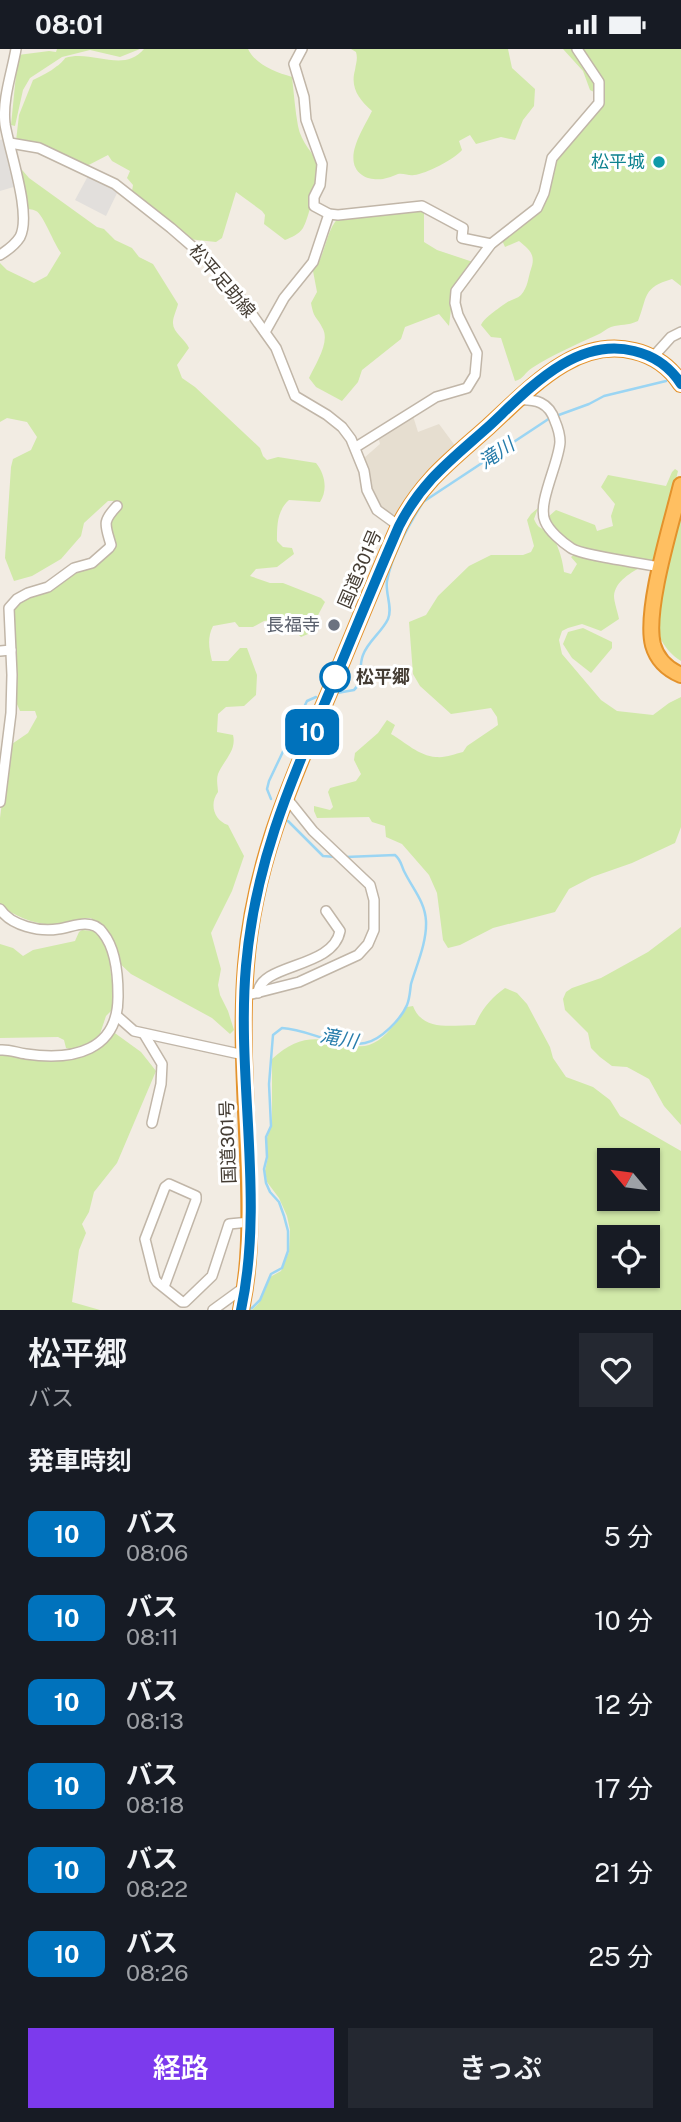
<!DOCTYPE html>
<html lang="ja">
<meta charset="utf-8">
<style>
body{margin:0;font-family:"Public Sans","Noto Sans JP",sans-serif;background:#242831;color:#f1f3f6;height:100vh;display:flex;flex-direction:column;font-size:26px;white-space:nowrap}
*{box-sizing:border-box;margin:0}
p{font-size:23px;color:#9ea1a6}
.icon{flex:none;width:38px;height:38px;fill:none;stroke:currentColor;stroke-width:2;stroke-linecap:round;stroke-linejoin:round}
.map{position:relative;height:1261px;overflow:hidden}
.sheet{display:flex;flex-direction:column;background:#171b24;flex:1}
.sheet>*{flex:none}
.badge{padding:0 14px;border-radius:10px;font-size:24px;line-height:46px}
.needle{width:46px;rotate:299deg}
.tools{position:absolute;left:597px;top:1099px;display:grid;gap:14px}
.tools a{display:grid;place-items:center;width:63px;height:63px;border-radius:0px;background:#171b24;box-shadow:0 2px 5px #0004;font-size:35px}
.map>.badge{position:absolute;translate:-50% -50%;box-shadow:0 0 0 4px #fff}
h2{padding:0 28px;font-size:26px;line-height:63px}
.round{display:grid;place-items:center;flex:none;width:74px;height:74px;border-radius:0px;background:#242831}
.summary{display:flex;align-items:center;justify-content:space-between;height:119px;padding:0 28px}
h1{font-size:33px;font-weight:600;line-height:52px}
.primary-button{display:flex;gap:14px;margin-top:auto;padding:14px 28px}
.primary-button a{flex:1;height:80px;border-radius:0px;background:#7c3aed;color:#fff;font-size:28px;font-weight:600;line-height:80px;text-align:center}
.primary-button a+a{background:#242831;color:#f1f3f6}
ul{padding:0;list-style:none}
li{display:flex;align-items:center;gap:21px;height:84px;padding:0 28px}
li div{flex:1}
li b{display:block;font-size:26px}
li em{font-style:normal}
li .badge{min-width:77px;font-weight:700;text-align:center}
.status{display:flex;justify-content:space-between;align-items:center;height:49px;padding:0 35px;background:#171b24;direction:ltr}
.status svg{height:19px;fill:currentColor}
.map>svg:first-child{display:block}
.residential{fill:#e6ded0}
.green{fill:#d1e9a9;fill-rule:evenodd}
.parking{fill:#e2dfdc}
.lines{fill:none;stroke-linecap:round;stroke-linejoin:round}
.stream{stroke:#9bd5f3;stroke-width:2.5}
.minor-casing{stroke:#c1b6a8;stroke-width:12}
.highway-casing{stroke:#e3922c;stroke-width:18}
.minor{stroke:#fff;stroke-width:9}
.highway{stroke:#ffbf61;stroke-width:14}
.line-casing{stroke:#fff;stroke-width:16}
.line{stroke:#0072bc;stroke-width:10}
.culture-dot{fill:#0f9aa8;stroke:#fff;stroke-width:2.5}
.worship-dot{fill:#6b7280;stroke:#fff;stroke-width:2.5}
.stop-dot{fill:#fff;stroke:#0072bc;stroke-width:3.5}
.labels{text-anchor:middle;stroke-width:6;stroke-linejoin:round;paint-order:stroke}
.culture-label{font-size:18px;fill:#0d838f;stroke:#fff;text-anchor:end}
.street-label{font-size:18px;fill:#443c33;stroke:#fff}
.worship-label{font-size:18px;fill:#5b616d;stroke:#fff;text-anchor:end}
.stop-label{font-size:18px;font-weight:bold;fill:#443c33;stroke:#fff;text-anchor:start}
.water-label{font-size:19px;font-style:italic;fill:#287dab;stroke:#fff}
</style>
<div class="status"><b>08:01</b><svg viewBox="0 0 49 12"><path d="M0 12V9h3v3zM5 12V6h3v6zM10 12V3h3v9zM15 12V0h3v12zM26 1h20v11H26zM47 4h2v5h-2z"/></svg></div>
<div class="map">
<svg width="681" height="1261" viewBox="0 0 681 1261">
<rect width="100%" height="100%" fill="#f2ece3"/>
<polygon class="residential" points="413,367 418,383 439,375 456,398 422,429 404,461 398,466 389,465 379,458 373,446 364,409 380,395 378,387"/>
<g class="green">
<polygon points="57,0 140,0 120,8 90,1 62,8 30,29 23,41 15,77 11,76 18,6 49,2 56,3"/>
<path d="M 144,0 L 248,0 C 256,16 275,23 292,28 C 294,45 295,61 298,77 C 301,94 314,104 318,116 C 320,125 308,171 303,179 C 298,186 292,188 285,191 L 264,175 L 265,166 L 262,162 L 236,143 L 222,189 L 216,193 L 188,190 L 132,142 L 133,136 L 127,129 L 130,122 L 112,112 L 108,106 L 79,121 L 45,108 L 16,92 L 19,66 L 33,31 C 41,27 50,23 57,17 C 58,17 65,10 65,9 C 92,0 123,25 144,0 Z"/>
<path d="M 351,0 L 508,0 L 512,19 L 535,40 L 534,57 L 523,71 L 515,91 L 501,88 L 476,95 L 470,86 L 459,92 L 462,101 C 455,110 426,125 414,126 C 409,127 404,124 398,125 C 393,127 388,129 383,130 C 376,131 367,130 362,126 C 341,111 364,79 372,62 C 359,50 350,39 355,21 C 356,14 358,10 356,3 Z"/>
<polygon points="563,0 575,0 593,25 598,45 590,41 583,22"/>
<path d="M 580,0 L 681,0 L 681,237 L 672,230 C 642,239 648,247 638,272 C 627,277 621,275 611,278 C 606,280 602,284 597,286 C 575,296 552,306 532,319 C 525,323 524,330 515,332 L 501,289 L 491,288 L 481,276 C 484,269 499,259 506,254 C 510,251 517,250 521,246 C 528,238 528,229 531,220 C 536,206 530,201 519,192 L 505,198 L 501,189 L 530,170 L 552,116 L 603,50 C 605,29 592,16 580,0 Z"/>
<path d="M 17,115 L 29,129 L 97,178 L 104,180 L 115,191 L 132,199 L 139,208 L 153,215 L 178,255 C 177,260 173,268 173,273 C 172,283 185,290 189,299 L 177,316 L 182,329 L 195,338 L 260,399 L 263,407 L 267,411 L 278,408 L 316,414 C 325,425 328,441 320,453 L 289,451 C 277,462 277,476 277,492 L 283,498 L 292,499 L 294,505 L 277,518 L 256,520 L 250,527 L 270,534 L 283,534 L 321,549 L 325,553 L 308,585 L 301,588 L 295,582 L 293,568 L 264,572 L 253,578 L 239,578 L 235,573 L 213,577 C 207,589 209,599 212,612 L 228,612 L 240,599 L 247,599 L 257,626 L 256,646 L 244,657 L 226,658 L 218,665 L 217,683 L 233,686 C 237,702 223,712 218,725 C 216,731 218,738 218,743 C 209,755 214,771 228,776 L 244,807 L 232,842 L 211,884 L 221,920 L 218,936 L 220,946 L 228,962 L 234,981 L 230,985 L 212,969 L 131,925 L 116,911 L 105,883 L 91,869 C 79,869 69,874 57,875 C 38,877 14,868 0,855 L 0,769 L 9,697 L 28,684 L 37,668 L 35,662 L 20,662 L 13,646 L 11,559 L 18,552 L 110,500 L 107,475 L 119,457 L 113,452 L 108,452 L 84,474 L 81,487 L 61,510 L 32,527 L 14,532 L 5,509 L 11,418 L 13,410 L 31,401 L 37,388 L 27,373 L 7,369 L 0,373 L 0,214 L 7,221 L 34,234 L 47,227 L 61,204 C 54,195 43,165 36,162 C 32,160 28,160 23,160 Z"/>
<path d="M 416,160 L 424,162 L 424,193 L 437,201 L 473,213 L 452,252 L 449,277 L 439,265 L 405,278 L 401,290 L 362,321 L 358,333 L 342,352 L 316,338 L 309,329 C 315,316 330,294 323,280 C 317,267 314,271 311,254 L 317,243 L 313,222 C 326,206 325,184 338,169 Z"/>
<polygon points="675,420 678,422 656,515 578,501 557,483 548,468 556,461 595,476 597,482 613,477 611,467 615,455 601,438 608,426 666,437 672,423"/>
<path d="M 538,459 L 534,470 C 537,477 540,481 548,480 C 557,493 562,507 564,523 L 571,525 L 577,515 L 571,508 L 576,504 L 643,517 C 632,523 615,532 614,547 C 614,553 618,564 619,570 L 601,582 L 582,575 L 568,579 L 562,582 L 559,591 L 562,605 L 601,651 L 617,662 L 653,666 L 669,654 L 681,648 L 681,778 L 675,794 L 632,814 L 592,828 L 569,840 L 555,863 L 493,879 L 460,896 L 448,899 L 443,891 L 437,844 L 429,826 L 402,795 L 386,788 L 385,777 L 372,773 L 369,768 L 317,769 L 314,762 L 314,757 L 330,761 L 333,758 L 328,743 L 330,739 L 356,732 L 361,725 L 354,711 L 355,704 L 378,684 L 387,671 L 395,676 L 391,685 C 405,693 419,707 436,708 C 446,709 454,705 463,703 L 467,697 L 498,676 L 497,668 L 491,659 L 451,665 L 420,637 L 413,625 L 409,573 L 426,566 L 438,547 L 469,517 L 491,506 L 523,506 L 531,503 L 534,497 L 527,471 L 531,465 Z"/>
<path d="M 681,461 L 681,612 C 672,607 663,596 660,588 C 651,566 675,486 681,461 Z"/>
<polygon points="583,579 612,593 612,599 591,624 572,609 563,595 568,583"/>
<polygon points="681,878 681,1076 664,1057 649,1030 627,1018 612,1017 600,1008 591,999 588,984 565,961 563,950 566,943 572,939 601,929 648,903"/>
<polygon points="82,881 94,882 100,886 110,905 110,919 115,951 114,959 106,967 100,985 92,996 73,1001 66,999 64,991 58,988 0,989 0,895 13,899 23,907 33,901 75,892 79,883"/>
<path d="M 505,939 L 517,944 L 527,955 L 550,998 L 553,1009 L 566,1028 L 593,1038 L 610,1051 L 620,1067 L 681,1102 L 681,1261 L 252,1261 L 259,1254 L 270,1228 L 281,1222 L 289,1203 L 290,1181 L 287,1167 L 279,1149 L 267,1133 L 265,1122 L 268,1108 L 266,1092 L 272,1074 L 272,1010 C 296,989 311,987 342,994 C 351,996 360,999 369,996 C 385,991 398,971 407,958 L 413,957 C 423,983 452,976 475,976 C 481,961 491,949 505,939 ZM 609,1111 L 648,1111 L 648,1150 L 609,1150 ZM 609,1188 L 648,1188 L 648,1227 L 609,1227 Z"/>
<polygon points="112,982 141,1003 156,1022 117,1114 94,1143 89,1163 82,1175 86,1184 79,1201 72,1253 100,1261 0,1261 0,1003 67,1008"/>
</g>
<g class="parking">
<polygon points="6,89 17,137 0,142 0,91"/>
<polygon points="88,127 118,142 106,167 75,151"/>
</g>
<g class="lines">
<g class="stream">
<polyline points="556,367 589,355 604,347 666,332"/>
<path d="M 337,644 L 354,641 C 364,632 358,618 363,606 C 368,592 382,583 388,570 C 393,559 385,544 387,532 C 392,505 409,476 423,453 L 550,369"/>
<polyline points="271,750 267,740 269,732 307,652 316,648"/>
<polyline points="288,772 323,807 336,808"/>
<path d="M 247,1261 L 252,1259 L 260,1251 L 271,1225 L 282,1219 L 288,1202 L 288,1182 L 284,1167 L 279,1153 L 270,1143 L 266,1134 L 264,1120 L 267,1108 L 266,1088 L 271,1077 L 269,1035 L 273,986 L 282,979 C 309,980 336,1000 365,994 C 381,991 401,970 407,956 C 410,949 410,941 411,935 C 417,915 427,893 426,872 C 425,853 413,840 405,824 C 401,817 402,812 395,806 L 346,808"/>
</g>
<defs>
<g id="minor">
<polyline points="302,0 294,15 304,48 306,71 322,115 320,136 314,148 314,157 329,165 338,166 422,157 463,179 462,189 491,195"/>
<polyline points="10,94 39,99 115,135 171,179 209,212 239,247 276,299 295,347 327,366 342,378 351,390 364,422 367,441 377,461 399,477"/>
<path d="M 0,206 C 8,201 15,196 20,188 C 32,165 9,101 5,75 C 2,51 12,23 16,0"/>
<polyline points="265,283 284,249 313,213 329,165"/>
<polyline points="653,308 671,288 681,283"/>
<path d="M 517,351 C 536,350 549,353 555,372 C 558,379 560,386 560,393 C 559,414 537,454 545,472 C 549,482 562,493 571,499 C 580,506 645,515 661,518"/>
<polyline points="356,398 436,348 467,339 475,326 477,304 458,266 455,254 456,242 491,195 537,159 544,144 552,109 599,54 599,33 577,0"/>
<polyline points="0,602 11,601"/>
<path d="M 0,753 L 11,664 L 12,626 L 9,559 L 17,550 L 28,544 L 48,538 L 74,519 L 92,514 L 109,499 L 111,496 C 105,475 102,473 117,457"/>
<path d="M 0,860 C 11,877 40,883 58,880 C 67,879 76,875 85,875 C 92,875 99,878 103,884 C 116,900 118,926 118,946 C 119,1002 73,1012 26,1005 C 17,1004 9,1000 0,1001"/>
<path d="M 258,944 C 260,914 333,920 340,882 L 326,862"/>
<polyline points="244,947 299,933 358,906 368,895 374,881 374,851 370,836 313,782 285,747"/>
<polyline points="117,967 134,982 244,1006"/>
<polyline points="144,985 162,1015 161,1035 152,1074"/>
<polyline points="164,1238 196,1151 196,1147 169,1135 165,1138 145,1190 155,1230 157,1233 182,1253 185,1253 212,1227 229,1175 250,1173"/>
<polyline points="213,1261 246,1237"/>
</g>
<g id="highway">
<path d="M 681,436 C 672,473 644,561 653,596 C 657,610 667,620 681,626"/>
<path d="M 241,1261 C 250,1219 250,1177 249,1134 C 247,1062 240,989 246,916 C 254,815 290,735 329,644 C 352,588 375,532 399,477 C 422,432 451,411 488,378 C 528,342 575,287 634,302 C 655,307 670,318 681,335"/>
</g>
</defs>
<use href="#minor" class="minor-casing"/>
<use href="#highway" class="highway-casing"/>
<use href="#minor" class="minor"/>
<use href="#highway" class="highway"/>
</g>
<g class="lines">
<defs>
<path id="line" d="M 241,1261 C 265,1149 236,1030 246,917 C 255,814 289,737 329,644 C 352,588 375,532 399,477 C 422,432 451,411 488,378 C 527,342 575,287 634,302 C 655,307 670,318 681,335"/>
</defs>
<use href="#line" class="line-casing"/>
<use href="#line" class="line"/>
</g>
<circle class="culture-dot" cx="659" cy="113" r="7"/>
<circle class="worship-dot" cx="334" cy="576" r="7"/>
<circle class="stop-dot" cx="335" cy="628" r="14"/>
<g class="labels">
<g class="culture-label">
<text x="645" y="119">松平城</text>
</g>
<g class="street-label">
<text transform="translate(222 232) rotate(49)" y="6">松平足助線</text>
<text transform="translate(360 520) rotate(-67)" y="6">国道301号</text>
<text transform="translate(228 1093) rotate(-92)" y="6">国道301号</text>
</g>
<g class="worship-label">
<text x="320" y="582">長福寺</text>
</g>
<g class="stop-label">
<text x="356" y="634">松平郷</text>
</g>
<g class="water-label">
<text transform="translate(496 404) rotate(-34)" y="7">滝川</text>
<text transform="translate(339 989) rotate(10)" y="7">滝川</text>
</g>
</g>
</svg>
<div class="tools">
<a><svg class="needle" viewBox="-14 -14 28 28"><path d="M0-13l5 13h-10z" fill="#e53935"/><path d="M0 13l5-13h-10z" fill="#9ea1a6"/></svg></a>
<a><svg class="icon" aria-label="locate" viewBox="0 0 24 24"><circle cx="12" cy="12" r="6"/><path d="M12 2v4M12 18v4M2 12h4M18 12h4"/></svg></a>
</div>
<b class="badge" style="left:312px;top:683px;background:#0072bc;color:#fff">10</b>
</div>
<section class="sheet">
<div class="summary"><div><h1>松平郷</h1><p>バス</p></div><a class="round"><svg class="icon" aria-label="heart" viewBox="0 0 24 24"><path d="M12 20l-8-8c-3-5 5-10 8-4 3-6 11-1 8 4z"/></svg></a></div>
<h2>発車時刻</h2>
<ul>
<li><span class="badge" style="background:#0072bc;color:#fff">10</span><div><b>バス</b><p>08:06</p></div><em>5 分</em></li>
<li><span class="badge" style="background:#0072bc;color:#fff">10</span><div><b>バス</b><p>08:11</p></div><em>10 分</em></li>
<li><span class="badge" style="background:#0072bc;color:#fff">10</span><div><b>バス</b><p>08:13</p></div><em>12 分</em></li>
<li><span class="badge" style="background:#0072bc;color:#fff">10</span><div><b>バス</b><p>08:18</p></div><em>17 分</em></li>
<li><span class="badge" style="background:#0072bc;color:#fff">10</span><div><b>バス</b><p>08:22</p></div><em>21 分</em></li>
<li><span class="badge" style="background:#0072bc;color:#fff">10</span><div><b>バス</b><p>08:26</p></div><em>25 分</em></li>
</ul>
<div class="primary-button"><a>経路</a><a>きっぷ</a></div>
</section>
